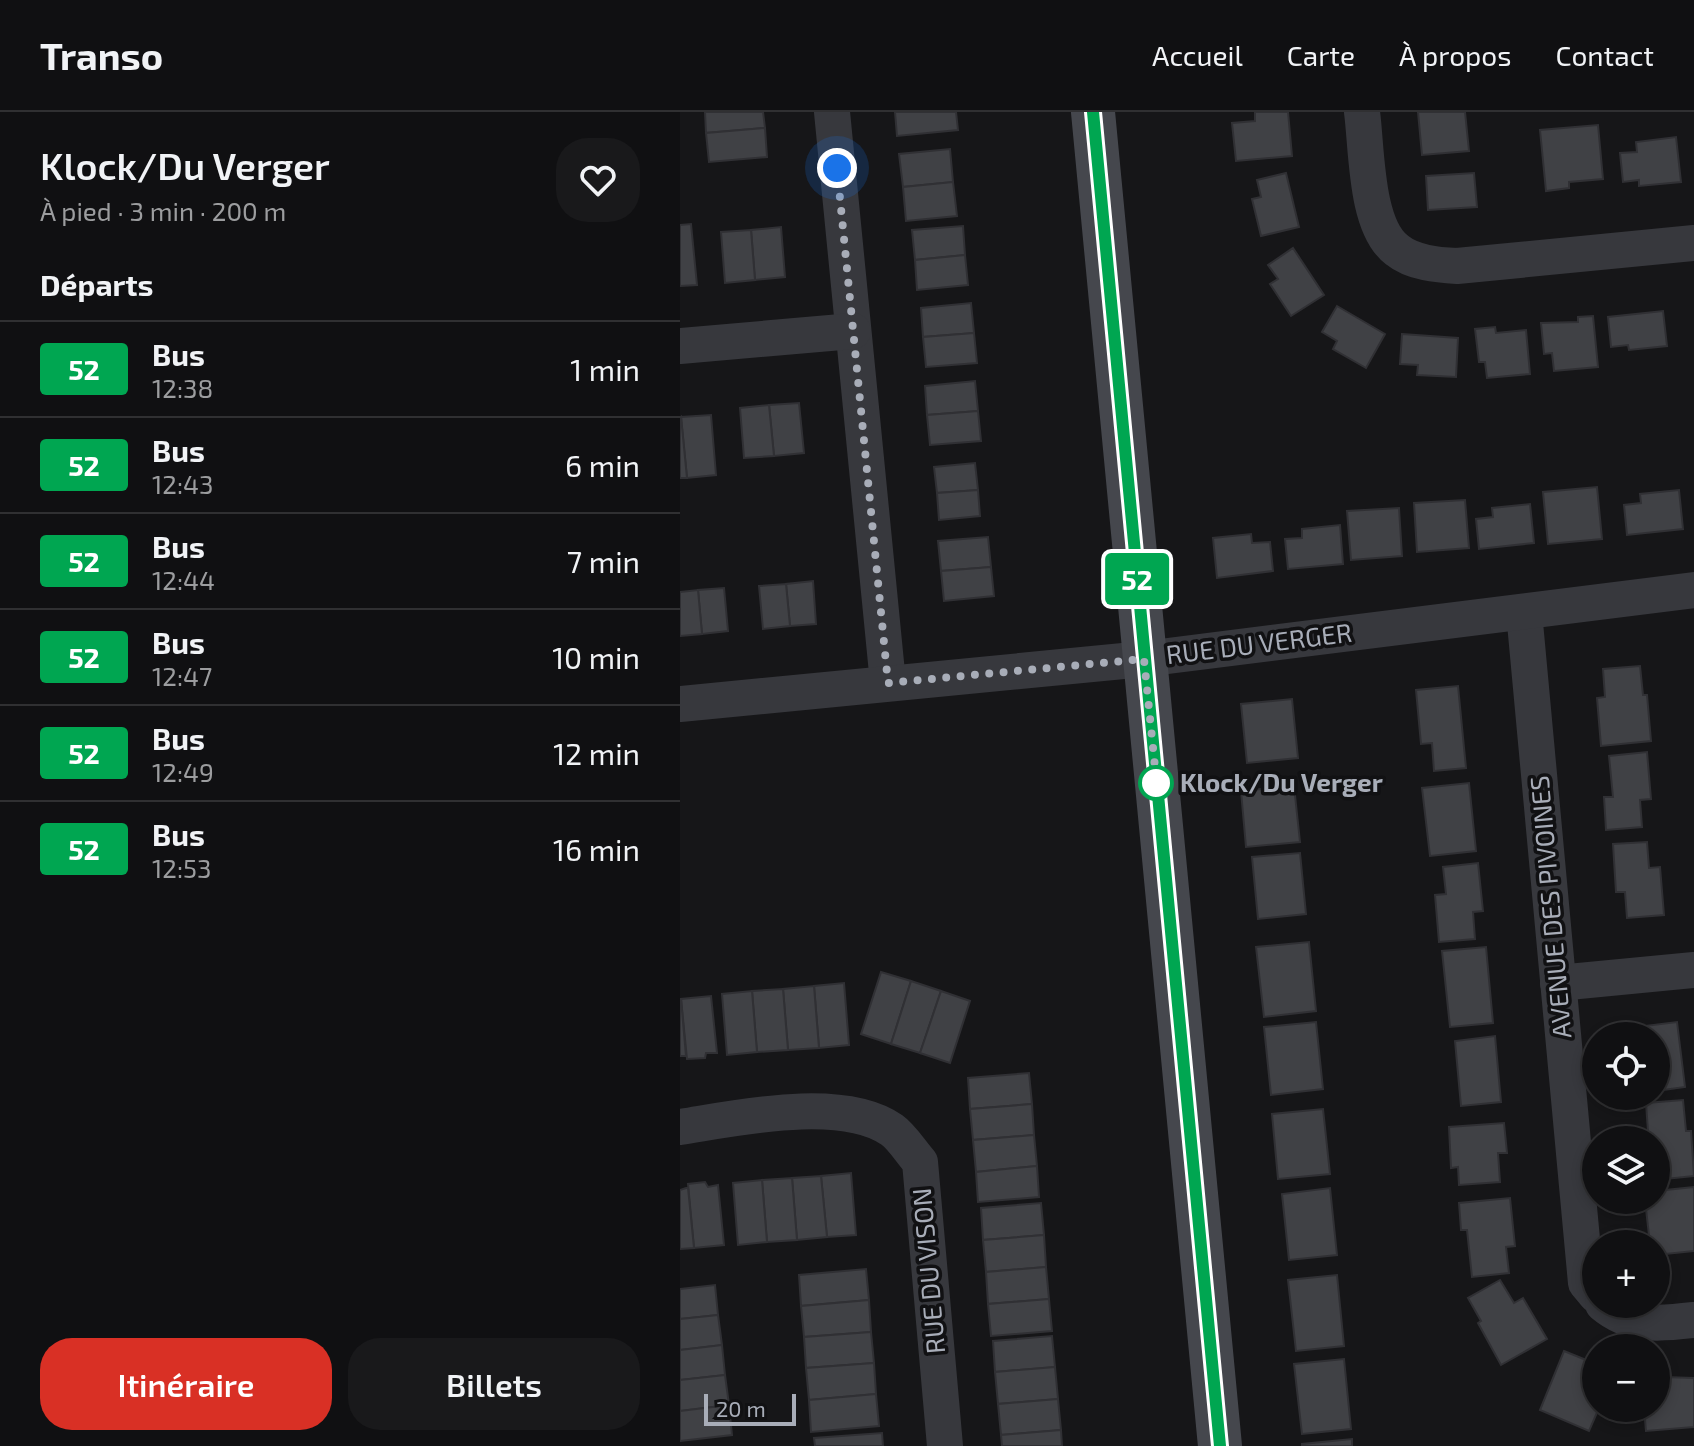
<!DOCTYPE html>
<html lang="fr">
<meta charset="utf-8">
<style>
body{margin:0;font-family:"Exo 2",sans-serif;background:#19191b;color:#f1f3f6;height:100vh;display:flex;flex-direction:column;font-size:30px;white-space:nowrap}
*{box-sizing:border-box;margin:0}
p{font-size:26px;color:#9c9d9f}
.icon{flex:none;width:44px;height:44px;fill:none;stroke:currentColor;stroke-width:2;stroke-linecap:round;stroke-linejoin:round}
.map{position:relative;flex:1;overflow:hidden}
.panel{display:flex;flex-direction:column;background:#101012;width:680px}
.panel>*{flex:none}
.badge{padding:0 16px;border-radius:6px;font-size:28px;line-height:52px}
.fabs{position:absolute;left:902px;top:910px;display:grid;gap:16px}
.fabs a{display:grid;place-items:center;width:88px;height:88px;border-radius:50%;background:#101012;box-shadow:0 4px 12px #0003,0 0 0 2px #303032;font-size:40px}
.scale{position:absolute;left:24px;bottom:20px;width:92px;box-sizing:border-box;padding-left:8px;border:4px solid #a8adb8;border-top:0;font-size:22px;line-height:28px;white-space:nowrap;color:#a8adb8;-webkit-text-stroke:6px #111113;paint-order:stroke}
.you{position:absolute;width:40px;height:40px;margin:-20px;border:6px solid #fff;border-radius:50%;background:#1a73e8;box-shadow:0 0 0 12px #1a73e833}
.map>.badge{position:absolute;translate:-50% -50%;box-shadow:0 0 0 4px #fff}
h2{padding:0 40px;font-size:30px;line-height:72px}
.round{display:grid;place-items:center;flex:none;width:84px;height:84px;border-radius:32px;background:#19191b}
.head{display:flex;align-items:center;justify-content:space-between;height:136px;padding:0 40px}
h1{font-size:38px;font-weight:600;line-height:60px}
.cta{display:flex;gap:16px;margin-top:auto;padding:16px 40px}
.cta a{flex:1;height:92px;border-radius:32px;background:#d93025;color:#fff;font-size:32px;font-weight:600;line-height:92px;text-align:center}
.cta a+a{background:#19191b;color:#f1f3f6}
ul{padding:0;list-style:none}
li{display:flex;align-items:center;gap:24px;height:96px;padding:0 40px;border-top:2px solid #303032}
li div{flex:1}
li b{display:block;font-size:30px}
li em{font-style:normal}
li .badge{min-width:88px;font-weight:700;text-align:center}
header{display:flex;align-items:center;gap:48px;box-sizing:border-box;height:112px;padding:0 40px;background:#101012;border-bottom:2px solid #303032}
header strong{font-size:38px}
nav{display:flex;gap:44px;margin-inline-start:auto;font-size:28px}
main{display:flex;flex:1;min-height:0}
.map>svg:first-child{display:block}
.building{fill:#404145;stroke:#303034;stroke-width:2}
.lines{fill:none;stroke-linecap:round;stroke-linejoin:round}
.street{stroke:#37383d;stroke-width:36}
.secondary{stroke:#45474d;stroke-width:44}
.line-casing{stroke:#fff;stroke-width:18}
.line{stroke:#00a651;stroke-width:12}
.walk{stroke:#a8adb8;stroke-width:8;stroke-dasharray:0 14.4}
.stop-dot{fill:#fff;stroke:#00a651;stroke-width:4}
.labels{text-anchor:middle;stroke-width:7;stroke-linejoin:round;paint-order:stroke}
.street-label{font-size:26px;fill:#a8adb8;stroke:#111113}
.stop-label{font-size:26px;font-weight:bold;fill:#a8adb8;stroke:#111113;text-anchor:start}
</style>
<header>
<strong>Transo</strong>
<nav><a>Accueil</a><a>Carte</a><a>À propos</a><a>Contact</a></nav>
</header>
<main>
<section class="panel">
<div class="head"><div><h1>Klock/Du Verger</h1><p>À pied · 3 min · 200 m</p></div><a class="round"><svg class="icon" aria-label="heart" viewBox="0 0 24 24"><path d="M12 20l-8-8c-3-5 5-10 8-4 3-6 11-1 8 4z"/></svg></a></div>
<h2>Départs</h2>
<ul>
<li><span class="badge" style="background:#00a651;color:#fff">52</span><div><b>Bus</b><p>12:38</p></div><em>1 min</em></li>
<li><span class="badge" style="background:#00a651;color:#fff">52</span><div><b>Bus</b><p>12:43</p></div><em>6 min</em></li>
<li><span class="badge" style="background:#00a651;color:#fff">52</span><div><b>Bus</b><p>12:44</p></div><em>7 min</em></li>
<li><span class="badge" style="background:#00a651;color:#fff">52</span><div><b>Bus</b><p>12:47</p></div><em>10 min</em></li>
<li><span class="badge" style="background:#00a651;color:#fff">52</span><div><b>Bus</b><p>12:49</p></div><em>12 min</em></li>
<li><span class="badge" style="background:#00a651;color:#fff">52</span><div><b>Bus</b><p>12:53</p></div><em>16 min</em></li>
</ul>
<div class="cta"><a>Itinéraire</a><a>Billets</a></div>
</section>
<div class="map">
<svg width="1014" height="1334" viewBox="0 0 1014 1334">
<rect width="100%" height="100%" fill="#161618"/>
<g class="building">
<polygon points="25,0 83,0 85,16 26,21"/>
<polygon points="215,0 276,0 278,18 217,24"/>
<polygon points="575,0 608,0 612,44 556,49 552,11 575,9"/>
<polygon points="738,0 785,0 789,39 742,43"/>
<polygon points="918,13 923,67 889,70 889,76 866,79 860,18"/>
<polygon points="85,16 87,45 29,50 26,21"/>
<polygon points="996,25 1001,70 959,74 959,68 943,70 940,41 957,40 956,30"/>
<polygon points="270,37 273,70 223,75 219,42"/>
<polygon points="606,61 619,115 581,124 572,87 581,85 577,68"/>
<polygon points="794,61 797,95 748,98 746,64"/>
<polygon points="273,70 277,104 226,109 223,75"/>
<polygon points="11,112 17,173 0,174 0,113"/>
<polygon points="283,114 285,143 235,148 232,118"/>
<polygon points="101,115 105,165 75,168 71,118"/>
<polygon points="71,118 75,168 45,171 41,120"/>
<polygon points="613,136 644,183 611,204 590,172 598,167 588,153"/>
<polygon points="285,143 288,173 237,178 235,148"/>
<polygon points="291,191 294,221 243,225 241,196"/>
<polygon points="657,194 705,222 686,256 653,237 657,229 642,220"/>
<polygon points="983,199 987,234 949,238 948,233 931,235 928,205"/>
<polygon points="913,204 918,255 874,259 872,241 864,242 861,211 898,210 898,205"/>
<polygon points="815,215 816,221 846,218 850,262 807,266 805,250 799,250 795,217"/>
<polygon points="294,221 297,251 246,255 243,225"/>
<polygon points="722,222 778,226 776,265 737,263 738,253 720,252"/>
<polygon points="295,269 298,299 247,303 245,274"/>
<polygon points="119,291 124,341 94,344 89,293"/>
<polygon points="89,293 94,344 64,346 60,296"/>
<polygon points="298,299 301,329 250,333 247,303"/>
<polygon points="31,303 36,363 7,366 1,305"/>
<polygon points="1,305 7,366 0,366 0,306"/>
<polygon points="295,351 298,378 257,381 254,355"/>
<polygon points="917,375 922,427 868,432 863,380"/>
<polygon points="298,378 300,404 259,408 257,381"/>
<polygon points="999,378 1003,417 947,423 944,393 961,391 960,382"/>
<polygon points="785,388 789,436 737,440 734,391"/>
<polygon points="850,392 854,431 799,437 796,407 813,405 812,396"/>
<polygon points="719,396 722,444 671,448 667,399"/>
<polygon points="660,413 663,452 608,457 605,427 622,426 622,417"/>
<polygon points="571,422 572,431 590,430 593,459 537,466 533,426"/>
<polygon points="308,425 311,455 261,459 258,429"/>
<polygon points="311,455 314,484 264,489 261,459"/>
<polygon points="133,469 136,512 110,514 106,472"/>
<polygon points="106,472 110,514 83,517 79,474"/>
<polygon points="44,476 48,519 22,522 18,478"/>
<polygon points="18,478 22,522 0,524 0,480"/>
<polygon points="960,554 963,583 967,583 971,629 921,634 917,586 925,585 923,557"/>
<polygon points="778,574 786,656 754,659 752,631 741,632 736,578"/>
<polygon points="612,587 618,646 567,651 561,592"/>
<polygon points="967,640 971,687 960,688 962,715 926,718 924,685 933,685 929,644"/>
<polygon points="789,671 796,739 750,744 742,676"/>
<polygon points="614,674 620,730 566,735 561,679"/>
<polygon points="967,730 969,756 980,755 984,803 947,806 945,780 936,780 933,732"/>
<polygon points="620,741 626,802 578,807 572,745"/>
<polygon points="798,751 803,799 793,800 795,827 759,830 755,783 766,782 763,755"/>
<polygon points="629,830 636,899 584,905 576,835"/>
<polygon points="806,835 813,911 770,915 762,839"/>
<polygon points="201,860 231,869 211,932 181,922"/>
<polygon points="231,869 261,879 240,941 211,932"/>
<polygon points="164,871 169,933 139,936 134,874"/>
<polygon points="134,874 139,936 108,938 103,877"/>
<polygon points="103,877 108,938 77,940 72,879"/>
<polygon points="72,879 77,940 47,943 42,882"/>
<polygon points="261,879 290,889 270,951 240,941"/>
<polygon points="31,884 37,941 26,941 25,946 7,947 1,887"/>
<polygon points="0,887 1,887 6,944 0,944"/>
<polygon points="636,910 643,977 591,983 584,915"/>
<polygon points="997,910 1005,975 976,979 976,924 949,924 948,916"/>
<polygon points="815,924 821,990 781,994 775,929"/>
<polygon points="349,961 352,992 290,997 288,966"/>
<polygon points="1003,988 1006,1019 1011,1019 1014,1064 976,1068 976,1028 960,1028 960,1020 968,1019 966,991"/>
<polygon points="352,992 354,1023 293,1028 290,997"/>
<polygon points="643,997 650,1062 598,1067 592,1002"/>
<polygon points="824,1011 827,1041 818,1041 820,1070 779,1073 778,1055 771,1056 769,1015"/>
<polygon points="354,1023 357,1054 296,1060 293,1028"/>
<polygon points="357,1054 359,1085 298,1090 296,1060"/>
<polygon points="171,1061 176,1123 147,1125 141,1064"/>
<polygon points="141,1064 147,1125 117,1128 112,1066"/>
<polygon points="112,1066 117,1128 87,1130 82,1068"/>
<polygon points="82,1068 87,1130 58,1133 53,1071"/>
<polygon points="25,1070 28,1075 38,1073 44,1133 14,1136 8,1072"/>
<polygon points="1014,1075 1014,1139 976,1143 976,1132 970,1132 965,1088 976,1088 976,1079"/>
<polygon points="6,1076 8,1076 14,1136 0,1137 0,1078"/>
<polygon points="650,1076 657,1143 609,1148 602,1082"/>
<polygon points="830,1086 835,1134 826,1135 829,1161 792,1165 787,1118 781,1118 779,1091"/>
<polygon points="361,1091 364,1123 303,1128 301,1096"/>
<polygon points="364,1123 366,1155 306,1160 303,1128"/>
<polygon points="366,1155 369,1187 308,1192 306,1160"/>
<polygon points="186,1157 189,1188 121,1194 119,1163"/>
<polygon points="657,1163 664,1234 616,1239 608,1168"/>
<polygon points="820,1168 834,1191 843,1186 867,1227 821,1253 798,1211 801,1209 788,1186"/>
<polygon points="35,1173 38,1203 0,1207 0,1177"/>
<polygon points="369,1187 372,1219 311,1224 308,1192"/>
<polygon points="189,1188 191,1220 124,1225 121,1194"/>
<polygon points="38,1203 42,1233 0,1238 0,1207"/>
<polygon points="191,1220 194,1251 126,1256 124,1225"/>
<polygon points="372,1224 375,1255 315,1260 313,1229"/>
<polygon points="42,1233 45,1263 0,1268 0,1238"/>
<polygon points="884,1239 916,1252 916,1296 919,1296 909,1319 860,1298"/>
<polygon points="664,1247 671,1317 622,1322 614,1252"/>
<polygon points="194,1251 196,1282 129,1288 126,1256"/>
<polygon points="375,1255 378,1287 318,1292 315,1260"/>
<polygon points="45,1263 49,1293 0,1299 0,1268"/>
<polygon points="984,1265 1014,1266 1014,1315 966,1319 964,1296 976,1296 976,1271 984,1270"/>
<polygon points="196,1282 199,1314 131,1320 129,1288"/>
<polygon points="378,1287 381,1318 321,1323 318,1292"/>
<polygon points="49,1293 52,1323 0,1329 0,1299"/>
<polygon points="381,1318 382,1334 322,1334 321,1323"/>
<polygon points="202,1321 203,1334 135,1334 134,1326"/>
<polygon points="672,1327 672,1334 622,1334 622,1332"/>
</g>
<g class="lines">
<g class="street">
<polyline points="152,0 208,571"/>
<path d="M 682,0 C 687,37 685,114 717,138 C 733,151 758,153 777,154 L 1014,131"/>
<polyline points="0,234 173,219"/>
<polyline points="844,500 906,1171 916,1183"/>
<polyline points="0,592 464,547 1014,478"/>
<polyline points="878,871 1014,858"/>
<path d="M 0,1015 C 57,1006 162,983 212,1018 C 222,1025 231,1040 240,1050 L 265,1334"/>
<path d="M 923,1192 C 950,1215 980,1212 1014,1208"/>
</g>
<polyline class="secondary" points="413,0 540,1334"/>
</g>
<g class="lines">
<defs>
<polyline id="line" points="413,0 540,1334"/>
</defs>
<use href="#line" class="line-casing"/>
<use href="#line" class="line"/>
<polyline class="walk" points="157,56 208,571 464,547 477,675 476,671"/>
</g>
<circle class="stop-dot" cx="476" cy="671" r="16"/>
<g class="labels">
<g class="street-label">
<text transform="translate(579 532) rotate(-7)" y="9">RUE DU VERGER</text>
<text transform="translate(871 795) rotate(-95)" y="9">AVENUE DES PIVOINES</text>
<text transform="translate(249 1159) rotate(-95)" y="9">RUE DU VISON</text>
</g>
<g class="stop-label">
<text x="500" y="680">Klock/Du Verger</text>
</g>
</g>
</svg>
<div class="fabs">
<a><svg class="icon" aria-label="locate" viewBox="0 0 24 24"><circle cx="12" cy="12" r="6"/><path d="M12 2v4M12 18v4M2 12h4M18 12h4"/></svg></a>
<a><svg class="icon" aria-label="layers" viewBox="0 0 24 24"><path d="M12 4l9 5-9 5-9-5zM3 14l9 5 9-5"/></svg></a>
<a>+</a>
<a>−</a>
</div>
<div class="scale">20 m</div>
<div class="you" style="left:157px;top:56px"></div>
<b class="badge" style="left:457px;top:467px;background:#00a651;color:#fff">52</b>
</div>
</main>
